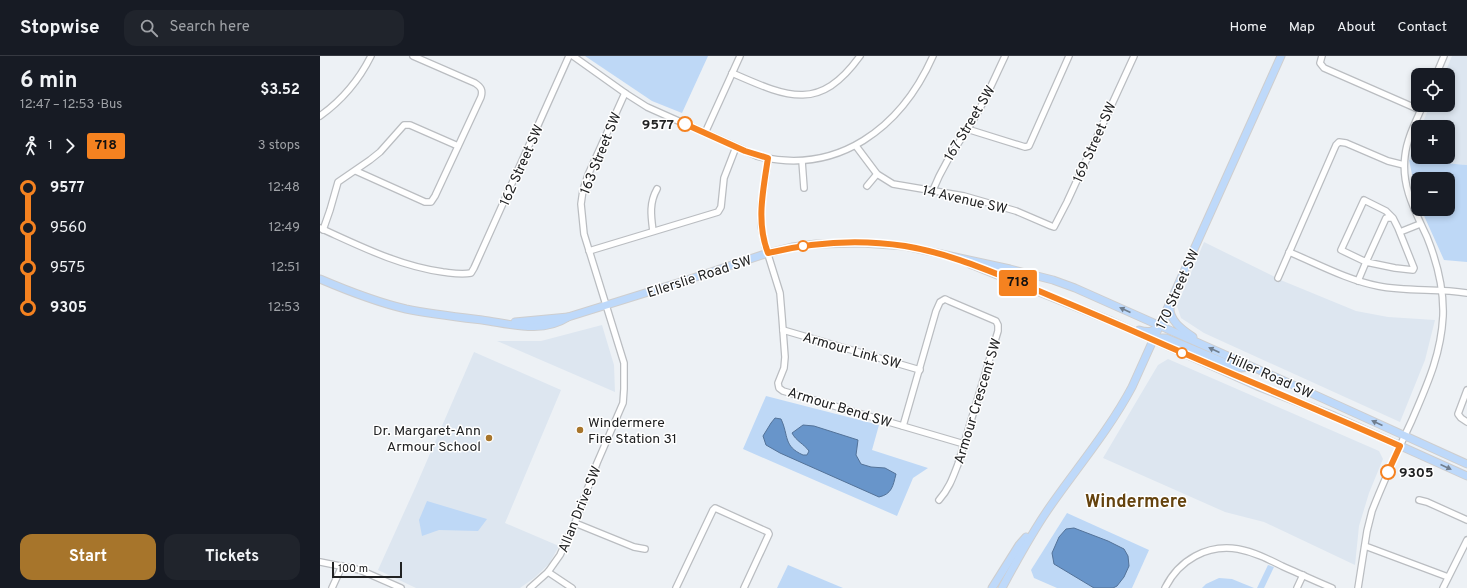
<!DOCTYPE html>
<meta charset="utf-8">
<style>
body{margin:0;font-family:Overpass,sans-serif;background:#20242c;color:#f1f3f6;height:100vh;display:flex;flex-direction:column;font-size:15px;white-space:nowrap}
*{box-sizing:border-box;margin:0}
p{font-size:13px;color:#9ea1a6}
.icon{flex:none;width:22px;height:22px;fill:none;stroke:currentColor;stroke-width:2;stroke-linecap:round;stroke-linejoin:round}
.map{position:relative;flex:1;overflow:hidden}
.details{display:flex;flex-direction:column;background:#171b24;width:320px}
.details>*{flex:none}
.badge{padding:0 8px;border-radius:3px;font-size:14px;line-height:26px}
.tools{position:absolute;left:1091px;top:12px;display:grid;gap:8px}
.tools a{display:grid;place-items:center;width:44px;height:44px;border-radius:8px;background:#171b24;box-shadow:0 2px 6px #0003;font-size:20px}
.scale{position:absolute;left:12px;bottom:10px;width:70px;box-sizing:border-box;padding-left:4px;border:2px solid #212223;border-top:0;font-size:11px;line-height:14px;white-space:nowrap;color:#212223;-webkit-text-stroke:3px #fff;paint-order:stroke}
.map>.badge{position:absolute;translate:-50% -50%;box-shadow:0 0 0 2px #fff}
.legs{display:flex;align-items:center;gap:6px;height:44px;padding:0 20px;font-size:13px}
.legs p{margin-inline-start:auto}
.overview{display:flex;align-items:center;justify-content:space-between;height:68px;padding:0 20px}
h1{font-size:22px;font-weight:700;line-height:30px}
.primary-button{display:flex;gap:8px;margin-top:auto;padding:8px 20px}
.primary-button a{flex:1;height:46px;border-radius:12px;background:#a7752b;color:#fff;font-size:16px;font-weight:700;line-height:46px;text-align:center}
.primary-button a+a{background:#20242c;color:#f1f3f6}
ul{padding:0 20px;list-style:none}
li{display:flex;align-items:center;gap:14px;height:40px;font-size:15px}
li i{display:grid;place-items:center;width:6px;height:100%;margin:0 5px;background:currentColor}
li i::after{content:'';width:10px;height:10px;margin:-5px;border:3px solid;border-radius:50%;background:#171b24}
li p{margin-inline-start:auto}
li:first-child i{background:linear-gradient(#0000 50%,currentColor 0)}
li:last-child i{background:linear-gradient(currentColor 50%,#0000 0)}
header{display:flex;align-items:center;gap:24px;box-sizing:border-box;height:56px;padding:0 20px;background:#171b24;border-bottom:1px solid #363941}
header strong{font-size:19px}
nav{display:flex;gap:22px;margin-inline-start:auto;font-size:14px}
.search{width:280px;height:36px;background:#20242c;display:flex;align-items:center;gap:10px;box-sizing:border-box;padding:0 14px;border-radius:12px;color:#9ea1a6;font-size:15px}
main{display:flex;flex:1;min-height:0}
.map>svg:first-child{display:block}
.built{fill:#dde6f0}
.green{fill:#bed8f6}
.water{fill:#6895ca;stroke:#537298}
.lines{fill:none;stroke-linecap:round;stroke-linejoin:round}
.minor-casing{stroke:#babdc1;stroke-width:8}
.major-casing{stroke:#cececf;stroke-width:9}
.minor{stroke:#fff;stroke-width:5.5}
.major{stroke:#bed9fa;stroke-width:7}
.oneway{fill:#707e8e}
.line-1-casing{stroke:#fff;stroke-width:9}
.line-1{stroke:#f58220;stroke-width:6}
.stop-1-dot{fill:#fff;stroke:#f58220;stroke-width:2}
.poi-dot{fill:#a7752b;stroke:#fff;stroke-width:1.5}
.labels{text-anchor:middle;stroke-width:3;stroke-linejoin:round;paint-order:stroke}
.street-label{font-size:14px;fill:#212223;stroke:#fff}
.stop-label{font-size:14px;font-weight:bold;fill:#212223;stroke:#fff;text-anchor:end}
.poi-label{font-size:14px;fill:#212223;stroke:#fff;text-anchor:start}
.district-label{font-size:18px;font-weight:bold;fill:#65430e;stroke:#fff}
</style>
<header>
<strong>Stopwise</strong>
<div class="search"><svg class="icon" aria-label="search" viewBox="0 0 24 24"><circle cx="10" cy="10" r="6"/><path d="M15 15l6 6"/></svg>Search here</div>
<nav><a>Home</a><a>Map</a><a>About</a><a>Contact</a></nav>
</header>
<main>
<section class="details">
<div class="overview"><div><h1>6 min</h1><p>12:47 – 12:53 · Bus</p></div><b>$3.52</b></div>
<div class="legs"><svg class="icon" aria-label="walk" viewBox="0 0 24 24"><circle cx="13" cy="4" r="2"/><path d="M13 8l-2 6 4 7M11 14l-3 7M7 12l3-4h3l4 4"/></svg>1<svg class="icon" aria-label="forward" viewBox="0 0 24 24"><path d="M9 5l7 7-7 7"/></svg><b class="badge" style="background:#f58220;color:#111">718</b><p>3 stops</p></div>
<ul>
<li><i style="color:#f58220"></i><b>9577</b><p>12:48</p></li>
<li><i style="color:#f58220"></i><span>9560</span><p>12:49</p></li>
<li><i style="color:#f58220"></i><span>9575</span><p>12:51</p></li>
<li><i style="color:#f58220"></i><b>9305</b><p>12:53</p></li>
</ul>
<div class="primary-button"><a>Start</a><a>Tickets</a></div>
</section>
<div class="map">
<svg width="1147" height="532" viewBox="0 0 1147 532">
<rect width="100%" height="100%" fill="#edf1f5"/>
<g class="built">
<polygon points="1132,0 1147,0 1147,109 1089,104 1098,77 1098,101 1128,101 1128,71 1101,71 1110,49 1128,49 1128,19 1124,19"/>
<polygon points="884,186 963,225 1036,255 1068,261 1115,264 1105,304 1080,366 884,277 861,262 857,250"/>
<polygon points="282,269 294,309 295,336 177,285 221,285"/>
<polygon points="154,296 241,334 185,467 239,490 229,508 214,522 200,532 96,532 58,514 96,430"/>
<polygon points="848,303 1059,395 1063,403 1049,437 1039,470 1035,509 944,466 905,456 783,402 838,309"/>
</g>
<g class="green">
<polygon points="265,0 388,0 362,57 332,45"/>
<polygon points="1089,104 1147,109 1147,206 1124,204 1101,153 1128,153 1128,123 1098,123 1098,147"/>
<polygon points="446,340 559,369 552,394 608,412 593,422 577,460 423,393"/>
<polygon points="107,445 167,463 158,475 119,474 102,480 99,464"/>
<polygon points="747,457 829,494 812,532 737,532 714,522 711,514"/>
<polygon points="468,509 523,532 457,532"/>
<polygon points="948,509 954,511 944,532 937,532"/>
<polygon points="899,522 912,523 934,532 882,532 886,528"/>
</g>
<g class="water">
<path d="M 455,362 L 461,363 C 469,380 463,390 483,399 L 487,399 L 489,395 C 484,388 476,385 472,377 L 483,369 L 494,370 L 538,384 L 536,399 L 541,408 L 551,411 L 565,412 L 576,418 C 573,430 572,438 559,441 L 460,397 L 446,389 L 443,380 L 451,367 Z"/>
<polygon points="754,472 788,485 804,493 808,500 809,510 804,521 797,530 793,532 774,532 734,508 732,497 739,481 746,473"/>
</g>
<g class="lines">
<defs>
<g id="minor">
<path d="M 253,0 L 305,37 L 327,51 L 437,100 C 518,120 581,72 613,0"/>
<polyline points="1002,0 1000,7 1004,12 1100,54"/>
<path d="M 412,17 C 467,41 499,57 540,0"/>
<polyline points="1116,19 1124,0"/>
<path d="M 0,60 C 21,45 39,24 51,0"/>
<polyline points="647,73 705,91 709,90 749,0"/>
<polyline points="385,77 420,0"/>
<polyline points="536,90 557,118 573,128 644,140 696,155 731,170 734,171 747,146 814,0"/>
<polyline points="448,103 441,151 441,169 445,189 460,237 462,261 465,301 464,312 458,327 459,332 463,335 644,388"/>
<polyline points="482,105 484,132"/>
<path d="M 36,115 L 105,146 L 111,146 L 115,140 L 161,41 C 163,34 161,31 155,27 L 93,0"/>
<polyline points="547,130 557,118"/>
<path d="M 613,134 C 625,104 642,83 658,56 C 668,38 676,19 685,0"/>
<path d="M 0,172 C 40,190 79,210 123,216 C 132,217 141,219 151,217 L 154,212 L 249,0"/>
<polyline points="3,174 10,154 18,126 50,104 60,96 84,69 90,69 138,90"/>
<path d="M 333,175 C 331,160 329,147 337,133"/>
<polyline points="1080,176 1100,168"/>
<polyline points="269,195 398,156 401,151 404,122 416,91"/>
<path d="M 969,196 C 998,208 1027,224 1058,230 C 1087,236 1118,232 1147,237"/>
<polyline points="958,222 1016,89 1019,86 1026,87 1068,105 1084,109"/>
<polyline points="1038,225 1046,206 1075,212 1093,214 1094,212 1078,172 1073,162 1066,162 1046,206 1021,194 1044,144 1066,155 1073,162"/>
<polyline points="463,274 600,314"/>
<polyline points="1147,334 1138,358 1141,362 1147,366"/>
<path d="M 583,370 L 616,255 L 620,246 L 625,243 L 629,245 L 676,265 L 678,269 L 678,275 L 638,408 C 633,421 629,433 619,444"/>
<polyline points="1099,444 1107,446 1147,464"/>
<polyline points="255,467 314,491 325,493"/>
<polyline points="1045,490 1128,521"/>
<polyline points="0,506 40,514 81,532"/>
<polyline points="228,516 252,532"/>
<polyline points="12,532 22,510"/>
<polyline points="210,532 228,516 240,499 255,467 277,407 303,347 304,333 304,307 264,178 261,148 263,134 268,119 305,37"/>
<polyline points="356,532 393,454 395,452 448,476 449,478 424,532"/>
<path d="M 845,532 C 859,504 887,488 918,493 C 934,496 948,503 962,510 C 978,517 995,525 1012,532"/>
<polyline points="977,532 983,519"/>
<path d="M 1038,532 L 1047,475 L 1052,455 C 1064,424 1078,394 1092,364 C 1107,329 1121,299 1123,260 C 1124,233 1117,206 1107,181 C 1095,155 1081,130 1085,100 C 1087,82 1096,65 1103,49"/>
<polyline points="1123,532 1147,484"/>
</g>
<g id="major">
<polyline points="650,208 791,265 937,330 1014,360 1147,420"/>
<path d="M 0,223 C 28,235 56,246 86,253 C 111,258 137,261 162,264 C 191,268 222,278 248,261 L 367,224 L 448,197 L 472,191 L 496,188 L 542,187 L 585,190 L 690,213 L 733,224 L 755,232 L 971,328 L 1147,408"/>
<path d="M 850,251 C 849,265 863,274 873,281"/>
<polyline points="195,266 248,261"/>
<path d="M 819,274 C 828,277 833,276 840,270"/>
<polyline points="834,285 837,282 846,282 913,310 921,312 931,311"/>
<polyline points="672,532 699,489 706,481"/>
<path d="M 682,532 C 696,506 710,480 727,455 C 755,414 788,376 812,331 L 961,0"/>
</g>
</defs>
<use href="#minor" class="minor-casing"/>
<use href="#major" class="major-casing"/>
<use href="#minor" class="minor"/>
<use href="#major" class="major"/>
</g>
<defs><path id="oneway-solid" d="M-6-.8H1V-3.2L6.5 0L1 3.2V.8H-6Z"/></defs>
<g class="oneway">
<use href="#oneway-solid" transform="translate(805 254) rotate(-156)"/>
<use href="#oneway-solid" transform="translate(894 294) rotate(-156)"/>
<use href="#oneway-solid" transform="translate(1057 367) rotate(-156)"/>
<use href="#oneway-solid" transform="translate(1126 411) rotate(24)"/>
</g>
<g class="lines">
<defs>
<path id="line-1" d="M 365,68 L 425,95 L 448,102 C 443,135 436,166 448,197 C 493,186 539,183 585,190 C 628,197 667,214 707,230 C 745,246 784,262 822,279 C 908,317 995,352 1080,390 L 1068,416"/>
</defs>
<use href="#line-1" class="line-1-casing"/>
<use href="#line-1" class="line-1"/>
</g>
<g class="stop-1-dot">
<circle cx="365" cy="68" r="7"/>
<circle cx="483" cy="190" r="5"/>
<circle cx="862" cy="297" r="5"/>
<circle cx="1068" cy="416" r="7"/>
</g>
<g class="poi-dot">
<circle cx="260" cy="374" r="4"/>
<circle cx="169" cy="382" r="4"/>
</g>
<g class="labels">
<g class="street-label">
<text transform="translate(649 67) rotate(-59)" y="5">167 Street SW</text>
<text transform="translate(774 86) rotate(-66)" y="5">169 Street SW</text>
<text transform="translate(280 97) rotate(-68)" y="5">163 Street SW</text>
<text transform="translate(201 109) rotate(-66)" y="5">162 Street SW</text>
<text transform="translate(645 143) rotate(13)" y="5">14 Avenue SW</text>
<text transform="translate(379 220) rotate(-18)" y="5">Ellerslie Road SW</text>
<text transform="translate(857 233) rotate(-66)" y="5">170 Street SW</text>
<text transform="translate(532 294) rotate(16)" y="5">Armour Link SW</text>
<text transform="translate(950 319) rotate(24)" y="5">Hiller Road SW</text>
<text transform="translate(657 345) rotate(-73)" y="5">Armour Crescent SW</text>
<text transform="translate(520 351) rotate(17)" y="5">Armour Bend SW</text>
<text transform="translate(259 453) rotate(-68)" y="5">Allan Drive SW</text>
</g>
<g class="stop-label">
<text x="354" y="73">9577</text>
<text x="1079" y="421" text-anchor="start">9305</text>
</g>
<g class="poi-label">
<text x="268" y="371">Windermere<tspan x="268" dy="16">Fire Station 31</tspan></text>
<text x="161" y="379" text-anchor="end">Dr. Margaret-Ann<tspan x="161" dy="16">Armour School</tspan></text>
</g>
<g class="district-label">
<text x="816" y="451">Windermere</text>
</g>
</g>
</svg>
<div class="tools">
<a><svg class="icon" aria-label="locate" viewBox="0 0 24 24"><circle cx="12" cy="12" r="6"/><path d="M12 2v4M12 18v4M2 12h4M18 12h4"/></svg></a>
<a>+</a>
<a>−</a>
</div>
<div class="scale">100 m</div>
<b class="badge" style="left:698px;top:227px;background:#f58220;color:#111">718</b>
</div>
</main>
